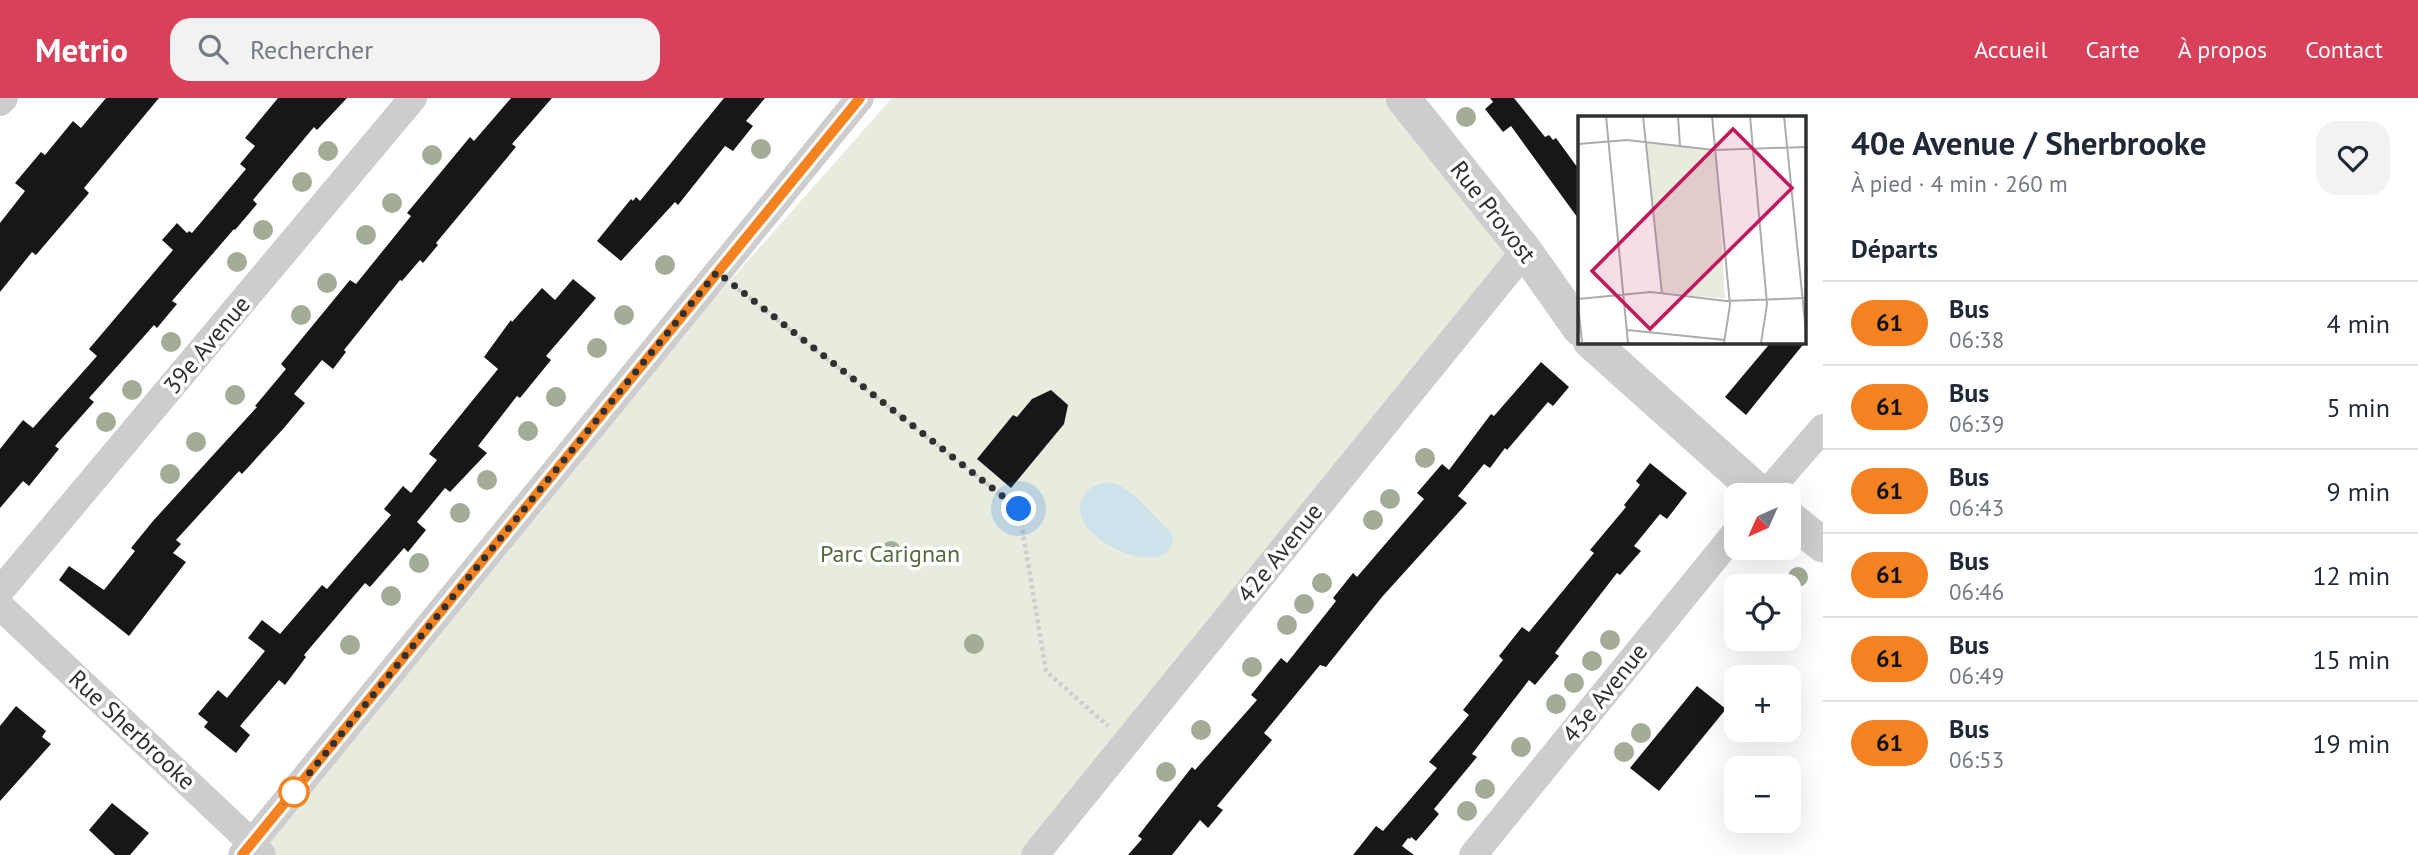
<!DOCTYPE html>
<html lang="fr">
<meta charset="utf-8">
<style>
body{margin:0;font-family:"PT Sans",sans-serif;background:#f2f2f3;color:#1f2937;height:100vh;display:flex;flex-direction:column;font-size:26px;white-space:nowrap}
*{box-sizing:border-box;margin:0}
p{font-size:23px;color:#747a83}
.icon{flex:none;width:38px;height:38px;fill:none;stroke:currentColor;stroke-width:2;stroke-linecap:round;stroke-linejoin:round}
.map{position:relative;flex:1;overflow:hidden}
.sheet{display:flex;flex-direction:column;background:#fff;width:595px}
.sheet>*{flex:none}
.badge{padding:0 14px;border-radius:23px;font-size:24px;line-height:46px}
.needle{width:46px;rotate:225deg}
.tools{position:absolute;left:1724px;top:385px;display:grid;gap:14px}
.tools a{display:grid;place-items:center;width:77px;height:77px;border-radius:14px;background:#fff;box-shadow:0 7px 28px #0002;font-size:35px}
.you{position:absolute;width:35px;height:35px;margin:-18px;border:5px solid #fff;border-radius:50%;background:#1a73e8;box-shadow:0 0 0 10px #1a73e833}
.map>.badge{position:absolute;translate:-50% -50%;box-shadow:0 0 0 4px #fff}
h2{padding:0 28px;font-size:26px;line-height:63px}
.round{display:grid;place-items:center;flex:none;width:74px;height:74px;border-radius:21px;background:#f2f2f3}
.summary{display:flex;align-items:center;justify-content:space-between;height:119px;padding:0 28px}
h1{font-size:33px;font-weight:800;line-height:52px}
ul{padding:0;list-style:none}
li{display:flex;align-items:center;gap:21px;height:84px;padding:0 28px;border-top:2px solid #e0e1e3}
li div{flex:1}
li b{display:block;font-size:26px}
li em{font-style:normal}
li .badge{min-width:77px;font-weight:700;text-align:center}
header{display:flex;align-items:center;gap:42px;box-sizing:border-box;height:98px;padding:0 35px;background:#d9405a;color:#fff}
header strong{font-size:33px}
nav{display:flex;gap:38px;margin-inline-start:auto;font-size:24px}
.search{width:490px;height:63px;background:#f2f2f3;display:flex;align-items:center;gap:18px;box-sizing:border-box;padding:0 24px;border-radius:21px;color:#747a83;font-size:26px}
main{display:flex;flex:1;min-height:0}
.map>svg:first-child{display:block}
.green{fill:#e7ecdf}
.water{fill:#cde2ea}
.building{fill:#171717}
.lines{fill:none;stroke-linecap:round;stroke-linejoin:round}
.path{stroke:#cdcdcd;stroke-width:4.5;stroke-dasharray:3.5 3.5;stroke-linecap:butt}
.minor{stroke:#cdcdcd;stroke-width:28}
.tertiary{stroke:#cdcdcd;stroke-width:35}
.tree{fill:#a3ac96}
.line-casing{stroke:#fff;stroke-width:16}
.line{stroke:#f58220;stroke-width:10}
.walk{stroke:#303030;stroke-width:7;stroke-dasharray:0 12.6}
.stop-dot{fill:#fff;stroke:#f58220;stroke-width:3.5}
.labels{text-anchor:middle;stroke-width:7;stroke-linejoin:round;paint-order:stroke}
.street-label{font-size:24px;fill:#303030;stroke:#fff}
.park-label{font-size:24px;fill:#576940;stroke:#fff}
.inset-road{fill:none;stroke:#acacac;stroke-width:2}
.view{fill:#c2185b;fill-opacity:0.15;stroke:#c2185b;stroke-width:3.5}
.inset-edge{fill:none;stroke:#303030;stroke-width:3.5}
</style>
<header>
<strong>Metrio</strong>
<div class="search"><svg class="icon" aria-label="search" viewBox="0 0 24 24"><circle cx="10" cy="10" r="6"/><path d="M15 15l6 6"/></svg>Rechercher</div>
<nav><a>Accueil</a><a>Carte</a><a>À propos</a><a>Contact</a></nav>
</header>
<main>
<div class="map">
<svg width="1823" height="757" viewBox="0 0 1823 757">
<rect width="100%" height="100%" fill="#fff"/>
<polygon class="green" points="892,0 1383,0 1519,154 1033,757 267,757 246,729"/>
<path class="water" d="M 1108,384 L 1119,387 L 1134,397 L 1172,436 L 1173,444 L 1166,455 C 1138,474 1059,429 1085,396 C 1091,388 1098,386 1108,384 Z"/>
<g class="building">
<polygon points="106,0 159,0 84,90 89,95 36,157 32,154 0,194 0,125 25,93 15,85 41,54 45,57 73,23 81,30"/>
<polygon points="278,0 347,0 317,32 314,29 253,102 257,106 235,132 234,131 172,203 177,206 157,230 154,227 89,300 94,304 55,348 59,351 29,388 23,383 0,410 0,351 23,322 33,330 97,258 89,251 173,152 162,142 177,125 187,135 189,133 192,135 246,71 240,66 255,48 245,40"/>
<polygon points="511,0 552,0 512,46 516,49 436,145 438,147 423,165 420,162 402,183 400,182 344,252 346,254 333,271 322,262 294,296 305,305 283,331 242,376 239,373 176,442 181,446 173,455 186,464 129,538 59,482 69,468 104,492 135,453 131,450 153,423 257,309 255,308 286,271 281,266 350,182 356,186 411,118 407,115 470,39 474,43"/>
<polygon points="724,0 765,0 746,23 753,28 733,53 725,48 678,107 675,104 621,163 597,143 631,101 633,103 636,99 640,103"/>
<polygon points="1490,0 1514,0 1545,39 1549,37 1553,42 1556,40 1580,73 1580,123 1511,28 1503,34 1485,11 1493,4"/>
<polygon points="573,181 596,200 546,258 551,262 520,300 517,298 478,348 487,355 450,394 445,390 417,424 426,432 408,454 404,450 370,489 365,485 304,557 306,559 285,587 279,582 240,628 250,637 236,655 204,629 208,624 198,616 218,592 227,600 265,553 248,540 262,522 280,536 322,487 327,491 391,417 384,411 403,388 411,395 437,362 429,356 498,271 484,259 511,222 512,224 542,190 555,202"/>
<polygon points="1772,243 1806,243 1746,317 1725,299"/>
<polygon points="1541,264 1569,289 1553,308 1548,304 1507,352 1505,350 1490,370 1484,366 1458,398 1467,405 1382,499 1326,569 1320,567 1264,635 1272,642 1217,708 1223,712 1208,730 1200,722 1172,757 1128,757 1142,741 1138,738 1192,669 1195,672 1257,602 1251,597 1281,560 1287,565 1336,503 1333,500 1353,475 1357,479 1424,401 1417,395 1442,366 1449,372 1491,316 1494,318"/>
<polygon points="1051,292 1068,307 1064,326 1011,390 977,361 1013,317 1017,319 1032,301"/>
<polygon points="1650,365 1687,395 1667,421 1660,416 1634,448 1641,453 1620,477 1617,475 1555,555 1559,558 1535,587 1529,582 1472,656 1477,659 1434,711 1439,716 1416,743 1411,739 1410,741 1408,740 1402,748 1414,757 1353,757 1376,728 1383,733 1437,670 1429,664 1469,617 1463,612 1503,562 1499,558 1522,529 1529,534 1594,455 1590,452 1626,409 1624,407 1640,387 1636,383"/>
<polygon points="1697,588 1726,611 1659,693 1630,670"/>
<polygon points="16,608 46,633 42,639 51,646 0,703 0,628"/>
<polygon points="112,705 149,735 130,757 115,757 89,732"/>
</g>
<g class="lines">
<polyline class="path" points="738,191 1019,411 1046,573 1108,628"/>
<g class="minor">
<polyline points="0,4 4,0"/>
<polyline points="1765,397 1823,330"/>
<polyline points="0,493 413,0"/>
<polyline points="0,508 252,745 262,757"/>
<polyline points="242,757 860,0"/>
<polyline points="1035,757 1525,153"/>
<polyline points="1473,757 1736,434"/>
</g>
<g class="tertiary">
<polyline points="1403,0 1525,153 1580,231"/>
<polyline points="1590,243 1762,397"/>
<polyline points="1788,419 1823,447"/>
</g>
</g>
<g class="tree">
<circle cx="1466" cy="19" r="10"/>
<circle cx="761" cy="51" r="10"/>
<circle cx="328" cy="53" r="10"/>
<circle cx="432" cy="57" r="10"/>
<circle cx="302" cy="84" r="10"/>
<circle cx="392" cy="105" r="10"/>
<circle cx="263" cy="132" r="10"/>
<circle cx="366" cy="137" r="10"/>
<circle cx="237" cy="164" r="10"/>
<circle cx="665" cy="167" r="10"/>
<circle cx="327" cy="185" r="10"/>
<circle cx="301" cy="217" r="10"/>
<circle cx="624" cy="217" r="10"/>
<circle cx="171" cy="244" r="10"/>
<circle cx="597" cy="250" r="10"/>
<circle cx="132" cy="292" r="10"/>
<circle cx="235" cy="297" r="10"/>
<circle cx="556" cy="299" r="10"/>
<circle cx="106" cy="324" r="10"/>
<circle cx="528" cy="333" r="10"/>
<circle cx="196" cy="344" r="10"/>
<circle cx="1425" cy="360" r="10"/>
<circle cx="170" cy="376" r="10"/>
<circle cx="487" cy="382" r="10"/>
<circle cx="1390" cy="401" r="10"/>
<circle cx="460" cy="415" r="10"/>
<circle cx="1373" cy="422" r="10"/>
<circle cx="891" cy="453" r="10"/>
<circle cx="419" cy="465" r="10"/>
<circle cx="1798" cy="479" r="10"/>
<circle cx="1322" cy="485" r="10"/>
<circle cx="391" cy="498" r="10"/>
<circle cx="1304" cy="506" r="10"/>
<circle cx="1287" cy="527" r="10"/>
<circle cx="1610" cy="542" r="10"/>
<circle cx="974" cy="546" r="10"/>
<circle cx="350" cy="547" r="10"/>
<circle cx="1592" cy="563" r="10"/>
<circle cx="1252" cy="569" r="10"/>
<circle cx="1574" cy="585" r="10"/>
<circle cx="1556" cy="606" r="10"/>
<circle cx="1201" cy="632" r="10"/>
<circle cx="1641" cy="635" r="10"/>
<circle cx="1521" cy="649" r="10"/>
<circle cx="1624" cy="654" r="10"/>
<circle cx="1166" cy="674" r="10"/>
<circle cx="1485" cy="691" r="10"/>
<circle cx="1467" cy="713" r="10"/>
</g>
<g class="lines">
<defs>
<polyline id="line" points="242,757 860,0"/>
</defs>
<use href="#line" class="line-casing"/>
<use href="#line" class="line"/>
<polyline class="walk" points="294,694 286,704 717,174 1019,411"/>
</g>
<circle class="stop-dot" cx="294" cy="694" r="14"/>
<g class="labels">
<g class="street-label">
<text transform="translate(1493 114) rotate(52)" y="8">Rue Provost</text>
<text transform="translate(207 247) rotate(-50)" y="8">39e Avenue</text>
<text transform="translate(1280 455) rotate(-51)" y="8">42e Avenue</text>
<text transform="translate(1605 595) rotate(-51)" y="8">43e Avenue</text>
<text transform="translate(132 632) rotate(43)" y="8">Rue Sherbrooke</text>
</g>
<g class="park-label">
<text x="890" y="464">Parc Carignan</text>
</g>
</g>
<g transform="translate(1578 18)">
<rect width="228" height="228" fill="#fff"/>
<path d="M 68,25 L 138,34 L 147,182 L 84,178 Z" fill="#e7ecdf"/>
<path class="inset-road" d="M 28,0 L 50,227M 65,0 L 84,178M 100,0 L 102,30M 134,0 L 152,189 L 146,227M 172,0 L 189,188 L 183,227M 206,0 L 228,216M 0,28 L 49,24 L 136,34 L 228,31M 0,183 L 73,176 L 148,185 L 228,182M 0,187 L 4,226M 49,214 L 147,224"/>
<path class="view" d="M 155,13 L 214,72 L 72,213 L 14,155 Z"/>
<rect width="228" height="228" class="inset-edge"/>
</g>
</svg>
<div class="tools">
<a><svg class="needle" viewBox="-14 -14 28 28"><path d="M0-13l5 13h-10z" fill="#e53935"/><path d="M0 13l5-13h-10z" fill="#747a83"/></svg></a>
<a><svg class="icon" aria-label="locate" viewBox="0 0 24 24"><circle cx="12" cy="12" r="6"/><path d="M12 2v4M12 18v4M2 12h4M18 12h4"/></svg></a>
<a>+</a>
<a>−</a>
</div>
<div class="you" style="left:1019px;top:411px"></div>
</div>
<section class="sheet">
<div class="summary"><div><h1>40e Avenue / Sherbrooke</h1><p>À pied · 4 min · 260 m</p></div><a class="round"><svg class="icon" aria-label="heart" viewBox="0 0 24 24"><path d="M12 20l-8-8c-3-5 5-10 8-4 3-6 11-1 8 4z"/></svg></a></div>
<h2>Départs</h2>
<ul>
<li><span class="badge" style="background:#f58220;color:#111">61</span><div><b>Bus</b><p>06:38</p></div><em>4 min</em></li>
<li><span class="badge" style="background:#f58220;color:#111">61</span><div><b>Bus</b><p>06:39</p></div><em>5 min</em></li>
<li><span class="badge" style="background:#f58220;color:#111">61</span><div><b>Bus</b><p>06:43</p></div><em>9 min</em></li>
<li><span class="badge" style="background:#f58220;color:#111">61</span><div><b>Bus</b><p>06:46</p></div><em>12 min</em></li>
<li><span class="badge" style="background:#f58220;color:#111">61</span><div><b>Bus</b><p>06:49</p></div><em>15 min</em></li>
<li><span class="badge" style="background:#f58220;color:#111">61</span><div><b>Bus</b><p>06:53</p></div><em>19 min</em></li>
</ul>
</section>
</main>
